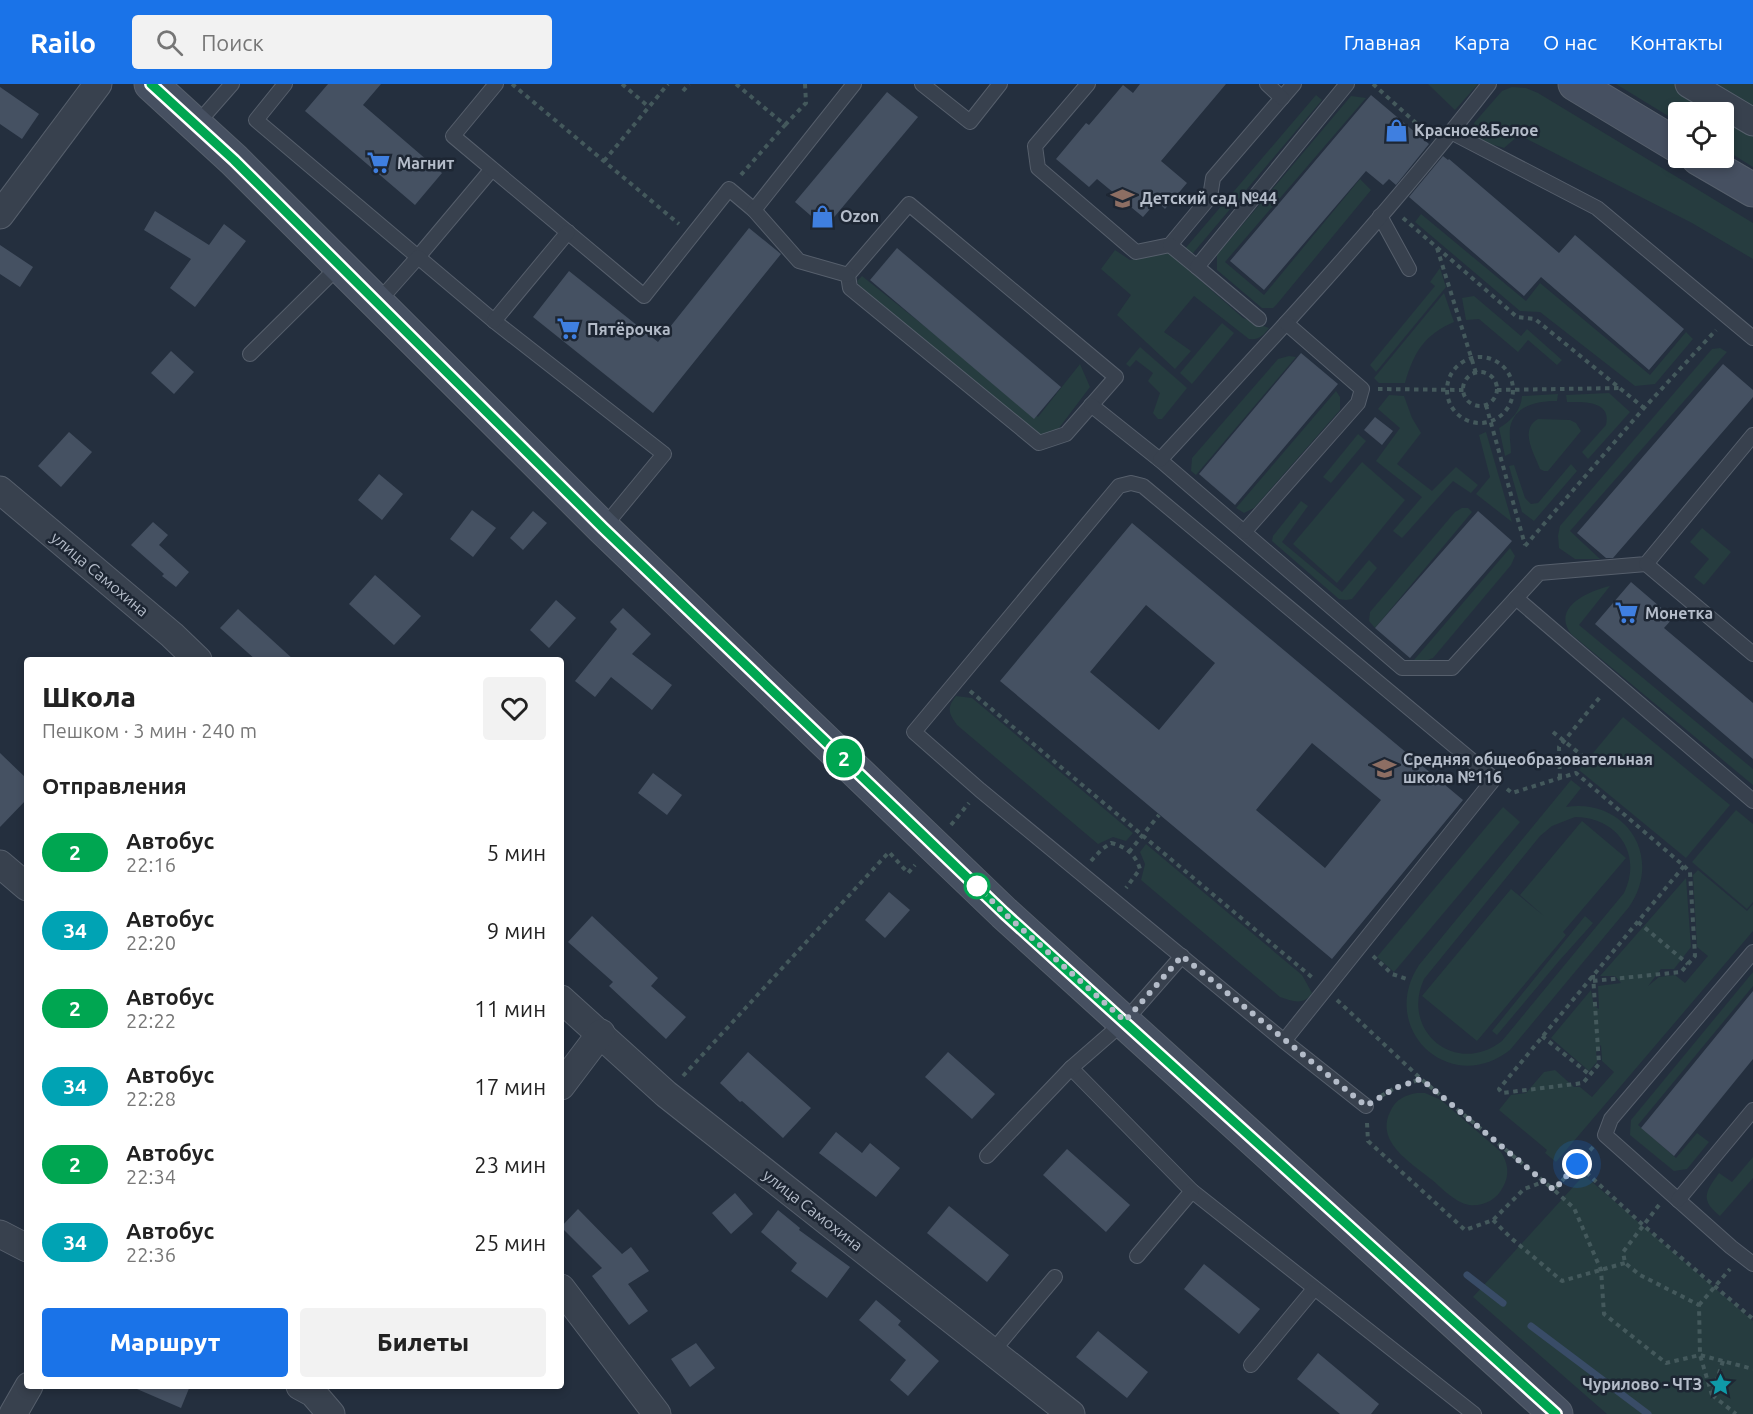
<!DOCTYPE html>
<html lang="ru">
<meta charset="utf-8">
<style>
body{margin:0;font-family:Ubuntu,sans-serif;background:#f2f2f2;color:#222;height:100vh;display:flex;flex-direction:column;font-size:22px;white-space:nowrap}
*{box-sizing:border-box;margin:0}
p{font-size:20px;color:#767676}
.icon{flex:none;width:33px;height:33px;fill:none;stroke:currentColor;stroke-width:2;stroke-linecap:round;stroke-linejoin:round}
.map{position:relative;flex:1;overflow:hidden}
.side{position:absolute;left:24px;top:573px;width:540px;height:732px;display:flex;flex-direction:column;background:#fff;border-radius:6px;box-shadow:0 3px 9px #0003}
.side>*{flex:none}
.badge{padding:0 12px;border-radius:20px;font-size:21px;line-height:39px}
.controls{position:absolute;left:1668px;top:18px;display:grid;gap:12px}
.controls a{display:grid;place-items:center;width:66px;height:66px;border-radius:6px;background:#fff;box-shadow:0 3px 9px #0003;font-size:30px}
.you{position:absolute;width:30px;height:30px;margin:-15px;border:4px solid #fff;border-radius:50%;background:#1a73e8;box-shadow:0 0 0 9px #1a73e833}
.map>.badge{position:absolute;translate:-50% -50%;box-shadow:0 0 0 3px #fff}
h2{padding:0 18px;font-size:22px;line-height:54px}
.round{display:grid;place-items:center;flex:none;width:63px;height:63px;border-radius:6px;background:#f2f2f2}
.head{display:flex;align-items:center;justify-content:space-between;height:102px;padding:0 18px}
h1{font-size:28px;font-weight:800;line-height:45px}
.cta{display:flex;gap:12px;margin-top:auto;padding:12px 18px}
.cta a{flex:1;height:69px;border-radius:6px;background:#1a73e8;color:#fff;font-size:24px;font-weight:800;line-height:69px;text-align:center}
.cta a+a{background:#f2f2f2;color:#222}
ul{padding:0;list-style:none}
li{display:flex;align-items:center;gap:18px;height:78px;padding:0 18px}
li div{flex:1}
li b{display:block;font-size:22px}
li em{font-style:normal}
li .badge{min-width:66px;font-weight:700;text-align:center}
header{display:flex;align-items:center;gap:36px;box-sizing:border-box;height:84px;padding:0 30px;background:#1a73e8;color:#fff}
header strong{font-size:28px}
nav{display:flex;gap:33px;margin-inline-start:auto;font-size:21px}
.search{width:420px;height:54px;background:#f2f2f2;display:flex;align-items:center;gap:15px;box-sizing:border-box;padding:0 21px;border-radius:6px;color:#767676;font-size:22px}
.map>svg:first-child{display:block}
.green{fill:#263c3f;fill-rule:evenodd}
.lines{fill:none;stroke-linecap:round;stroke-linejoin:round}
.stream{stroke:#394c67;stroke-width:7}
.building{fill:#455162;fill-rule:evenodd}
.lane-casing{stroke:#565f6c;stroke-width:16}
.street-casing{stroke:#565f6c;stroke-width:29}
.secondary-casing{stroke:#565f6c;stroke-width:35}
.path{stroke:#44595c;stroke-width:4;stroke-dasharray:4.5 4.5;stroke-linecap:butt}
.lane{stroke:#38414e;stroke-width:14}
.street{stroke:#38414e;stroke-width:27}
.secondary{stroke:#465061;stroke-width:33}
.line-casing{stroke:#fff;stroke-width:14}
.line{stroke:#00a651;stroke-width:9}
.walk{stroke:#b4bcc9;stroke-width:6;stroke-dasharray:0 10.8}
.stop-dot{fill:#fff;stroke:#00a651;stroke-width:3}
.labels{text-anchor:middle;stroke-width:5;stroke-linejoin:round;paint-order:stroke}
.poi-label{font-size:16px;font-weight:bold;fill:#b4bcc9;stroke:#1d2633;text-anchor:start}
.street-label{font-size:16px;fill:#b4bcc9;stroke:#1d2633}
</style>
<header>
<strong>Railo</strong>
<div class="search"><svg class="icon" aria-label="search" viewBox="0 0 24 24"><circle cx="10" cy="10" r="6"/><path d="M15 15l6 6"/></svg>Поиск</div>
<nav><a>Главная</a><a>Карта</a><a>О нас</a><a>Контакты</a></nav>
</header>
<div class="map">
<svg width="1753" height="1330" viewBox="0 0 1753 1330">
<rect width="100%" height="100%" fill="#242f3e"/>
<g class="green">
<polygon points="1428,0 1478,0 1455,26"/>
<polygon points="1616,0 1753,0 1753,83 1724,65 1724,28 1678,28 1678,38"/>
<path d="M 1512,3 L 1526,4 L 1538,9 L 1753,139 L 1753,175 L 1692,139 L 1519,51 L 1504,64 C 1488,59 1474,59 1474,39 L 1502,7 Z"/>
<path d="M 1316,11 L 1322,16 L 1183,181 L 1243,234 L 1269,244 C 1263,252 1259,256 1249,255 L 1194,212 L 1164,248 L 1191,267 L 1175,285 L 1117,231 L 1131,211 L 1101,185 L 1115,166 L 1130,176 L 1183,167 Z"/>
<polygon points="1351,12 1366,14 1225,178 1264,211 1360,95 1371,106 1277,220 1273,224 1262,224 1217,186 1217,171"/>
<polygon points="1421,130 1526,217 1540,199 1650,291 1686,248 1693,255 1655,300 1635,302 1540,228 1520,227 1415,138"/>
<polygon points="1440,184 1446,203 1376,288 1370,281 1435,202 1430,198"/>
<polygon points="862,192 1038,333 1080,280 1090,303 1059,344 1043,353 861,207 857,197"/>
<path d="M 1444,209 L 1454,238 C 1424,251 1414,268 1405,299 L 1379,299 L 1374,294 Z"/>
<polygon points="1474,212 1521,252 1527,245 1562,276 1557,281 1528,256 1518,268 1479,235 1466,236 1462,214"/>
<polygon points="1222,239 1234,249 1192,300 1180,289"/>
<polygon points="1140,263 1187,304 1162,335 1158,335 1153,329 1160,309 1148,297 1153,289 1136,276 1130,283 1126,280"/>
<polygon points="1720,264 1727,268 1570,447 1600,475 1575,475 1559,464 1558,452 1560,442 1712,265"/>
<polygon points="1289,272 1296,273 1196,391 1191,387 1192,374 1278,275"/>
<polygon points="1336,307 1340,313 1340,326 1254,424 1244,429 1236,424"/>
<path d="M 1609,309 L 1630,328 L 1588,375 L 1582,368 L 1606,341 C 1612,316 1582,318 1567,318 L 1566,311 Z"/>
<path d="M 1558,310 L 1557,317 C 1538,317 1514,321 1510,344 C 1509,352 1511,362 1511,369 L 1505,372 L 1499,344 C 1511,337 1521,327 1522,312 Z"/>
<polygon points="1389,311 1404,312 1412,334 1421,349 1397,380 1432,407 1456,383 1478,401 1471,409 1453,397 1402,454 1393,447 1422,413 1376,377 1400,344 1378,325"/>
<path d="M 1538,335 L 1570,336 L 1576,339 L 1581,347 L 1548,387 L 1544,387 L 1540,385 C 1534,369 1519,346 1538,335 Z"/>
<polygon points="1486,348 1512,438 1476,410 1490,393 1479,351"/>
<polygon points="1358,350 1366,357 1331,399 1323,393"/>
<polygon points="1362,378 1405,416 1337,499 1293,460"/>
<polygon points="1571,380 1577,387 1534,437 1522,428 1509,382 1514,381 1525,414 1531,420 1538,419"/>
<polygon points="1301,417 1308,422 1282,458 1342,508 1369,476 1377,484 1352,515 1346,516 1339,515 1272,457 1273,452"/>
<polygon points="1462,424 1468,424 1472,428 1375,544 1369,537 1370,528 1455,428"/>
<polygon points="1702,444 1731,468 1704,501 1694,493 1709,475 1690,458"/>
<polygon points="1510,464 1515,472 1511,481 1433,574 1420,579 1414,576"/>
<path d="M 1610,502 L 1579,541 L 1753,685 L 1753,701 L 1571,550 C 1551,523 1589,507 1610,502 Z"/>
<path d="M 956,612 L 972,614 L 1133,749 L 1126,757 L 1113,753 L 1098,760 L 957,641 C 949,629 946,625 956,612 Z"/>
<polygon points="1623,633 1730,721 1686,774 1579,686"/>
<path d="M 1571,696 L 1581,704 L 1566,723 C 1625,714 1664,772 1629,823 L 1510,966 C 1450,1013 1377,945 1419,881 ZM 1575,733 C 1617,733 1643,770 1624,809 L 1502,957 C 1456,993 1400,947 1424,895 L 1540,752 L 1552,742 Z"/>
<polygon points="1503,723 1520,738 1394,888 1377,873"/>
<polygon points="1736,726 1753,740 1753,818 1747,825 1692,778"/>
<polygon points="1582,737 1626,774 1563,848 1566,851 1477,957 1422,912 1511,805 1544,832 1520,811"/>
<path d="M 1146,760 L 1302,891 L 1312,909 C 1304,922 1292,917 1280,913 L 1141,796 L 1145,780 L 1140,768 Z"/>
<polygon points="1698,786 1747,827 1753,820 1753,847 1556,1078 1545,1069 1547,1066 1499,1026 1511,1011 1526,1009 1544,988 1555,986 1574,1003 1580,1003 1592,1013 1614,988 1602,977 1601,961 1596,966 1597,978 1589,987 1551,954 1591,906 1594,922 1599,925 1598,902 1621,899 1615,892 1600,892 1686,794 1691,863 1674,885 1661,885 1648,902 1659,893 1675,891 1685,899 1708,872 1697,863 1693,791"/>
<polygon points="1585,832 1593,839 1559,877 1497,951 1492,947"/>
<polygon points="1753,888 1753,902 1638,1041 1676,1074 1697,1049 1709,1058 1687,1085 1674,1087 1630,1051 1631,1036"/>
<path d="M 1417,1009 L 1425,1009 L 1441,1016 L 1501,1068 C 1508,1079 1510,1091 1503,1103 C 1497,1116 1482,1123 1469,1121 C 1454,1118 1442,1104 1431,1095 C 1410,1078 1374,1057 1391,1026 C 1396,1015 1406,1011 1417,1009 Z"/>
<path d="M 1753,1073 L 1753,1094 L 1720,1132 C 1700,1116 1705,1108 1719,1089 L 1732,1098 Z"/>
<polygon points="1584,1091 1753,1237 1753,1330 1607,1330 1473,1213"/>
</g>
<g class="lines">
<g class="stream">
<polyline points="1467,1191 1503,1219"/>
<polyline points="1531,1242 1648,1330"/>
</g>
</g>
<g class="building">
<polygon points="328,0 381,0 363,21 442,89 415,121 305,27"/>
<polygon points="1140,0 1226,0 1161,77 1187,99 1165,125 1157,117 1143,133 1097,95 1089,103 1056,75 1086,39 1089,41 1123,1 1133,9"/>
<polygon points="0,3 39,30 22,55 0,40"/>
<polygon points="887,8 918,33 825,144 795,118"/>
<polygon points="1371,11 1429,60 1396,101 1389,95 1383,101 1366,87 1264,206 1230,177"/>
<polygon points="1443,72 1448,76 1449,75 1559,169 1575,151 1684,245 1649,286 1541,193 1524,212 1409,113"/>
<polygon points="155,127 209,161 224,140 246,157 195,223 170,204 191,175 144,146"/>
<polygon points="749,144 781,170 653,329 533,233 569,187 658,258"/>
<polygon points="0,161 33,183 20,203 0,190"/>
<polygon points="897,164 1061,303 1034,335 870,196"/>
<polygon points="171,267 194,288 174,310 151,289"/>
<polygon points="1301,269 1338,300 1235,421 1199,390"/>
<polygon points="1723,280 1753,306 1753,313 1613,474 1606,474 1577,449"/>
<polygon points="1375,333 1393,347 1382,361 1364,346"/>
<polygon points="69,348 92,368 61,403 38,382"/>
<polygon points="379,390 403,410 382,436 358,416"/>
<polygon points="472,426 496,444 473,473 450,455"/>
<polygon points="533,427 547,439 523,466 510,454"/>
<polygon points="1478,427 1512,457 1410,574 1375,544"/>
<polygon points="153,438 168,451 159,461 189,488 176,503 162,492 164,490 131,461"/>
<path d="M 1132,439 L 1463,716 L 1332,875 L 1000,597 ZM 1146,521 L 1215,579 L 1159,646 L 1090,588 ZM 1312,659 L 1381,716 L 1325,784 L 1256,726 Z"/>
<polygon points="375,491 421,532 394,561 349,520"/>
<polygon points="1631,498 1673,534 1664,544 1753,619 1753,675 1595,540"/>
<polygon points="556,516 576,534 549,564 530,546"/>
<polygon points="623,524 651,550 632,570 672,601 652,626 611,593 595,613 575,597 617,545 610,538"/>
<polygon points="238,525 294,576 256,576 220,544"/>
<polygon points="0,669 27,695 27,715 0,743"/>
<polygon points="653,689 682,711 667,731 638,709"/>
<polygon points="889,808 910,826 885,854 865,836"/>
<polygon points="592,832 658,894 651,902 686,933 666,955 609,902 613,898 568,858"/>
<polygon points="1753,907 1753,975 1674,1072 1641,1044"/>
<polygon points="748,968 811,1024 783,1054 742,1017 740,1018 720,999"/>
<polygon points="948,968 995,1010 972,1035 925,993"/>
<polygon points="836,1048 862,1069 870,1059 900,1084 876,1113 819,1069"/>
<polygon points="1067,1065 1130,1121 1106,1148 1043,1091"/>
<polygon points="735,1109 753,1130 731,1150 712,1129"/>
<polygon points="949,1122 1009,1171 987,1198 927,1149"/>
<polygon points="578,1125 622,1170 631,1163 649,1187 628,1200 648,1227 629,1241 592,1192 602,1184 561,1143"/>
<polygon points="778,1126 800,1144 799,1146 850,1183 827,1214 791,1187 797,1179 761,1148"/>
<polygon points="1204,1180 1260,1225 1239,1250 1184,1205"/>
<polygon points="876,1216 901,1237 898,1241 939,1277 908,1312 890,1296 906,1276 859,1236"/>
<polygon points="1098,1247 1148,1288 1127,1314 1076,1273"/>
<polygon points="696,1259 715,1284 690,1303 671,1275"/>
<polygon points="1318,1269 1379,1320 1371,1330 1340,1330 1297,1295"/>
<polygon points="130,1302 190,1302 181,1324"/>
</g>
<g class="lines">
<defs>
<g id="lane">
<polyline points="285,0 256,36 418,173 492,85"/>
<polyline points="496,0 453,52 644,212 729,105 754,126"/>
<polyline points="922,0 970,38 1000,0"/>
<polyline points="1088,0 1035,62 1038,84 1136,168 1170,161 1210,113 1213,94 1294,0"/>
<polyline points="1267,0 1282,14"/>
<polyline points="196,41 232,0"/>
<polyline points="1451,48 1597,124 1753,254"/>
<polygon points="909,120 1116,293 1066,350 1039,359 850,204 848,191"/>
<polyline points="1380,132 1409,185"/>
<polyline points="1170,161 1197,183"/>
<polyline points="848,191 799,177 754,126 854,0"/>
<polyline points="378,218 418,173 494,237 664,370 603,444"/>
<polyline points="1259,235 1197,183 1347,0"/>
<polyline points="494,237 568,148"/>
<polyline points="250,270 340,181"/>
<polyline points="1091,321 1160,376 1402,584 1452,584 1539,489 1646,480 1753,351"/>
<path d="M 1160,376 C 1273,254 1387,132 1489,0"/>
<polyline points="1244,448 1358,319 1362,305 1286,239"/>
<polyline points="1646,480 1753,570"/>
<polyline points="1516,514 1753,717"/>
<polyline points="1753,868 1611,1035 1605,1051 1731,1163 1753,1180"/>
<polyline points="1284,957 1494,695 1143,402 1131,399 1119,402 914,648 980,706 1284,957 1366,1022"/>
<polyline points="1071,984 1192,1107 1474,1330"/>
<polyline points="987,1072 1071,984 1125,937 1182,872"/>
<polyline points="1678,1116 1753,1026"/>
<polyline points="1137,1172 1192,1107"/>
<polyline points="992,1268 1055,1193"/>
<polyline points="1251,1281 1314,1205"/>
</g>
<g id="street">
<polyline points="1689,0 1753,38"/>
<polyline points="0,131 98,0"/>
<polyline points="0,406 172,551 198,576"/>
<polyline points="0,780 27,803"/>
<polyline points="561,915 666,1010 1071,1330"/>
<polyline points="561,1002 601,949"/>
<polyline points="0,1150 27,1164"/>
<polyline points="561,1204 657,1330"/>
<polyline points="300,1302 313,1309 331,1330"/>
<polyline points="13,1330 29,1302"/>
</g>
<g id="secondary">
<polyline points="151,0 234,76 603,444 1004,829 1556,1330"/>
<polyline points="1575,0 1678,62"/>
<polyline points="1698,74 1753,106"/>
</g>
</defs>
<use href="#lane" class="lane-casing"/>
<use href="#street" class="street-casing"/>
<use href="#secondary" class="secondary-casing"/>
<g class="path">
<polyline points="512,0 679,140"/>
<polyline points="622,0 649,23"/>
<polyline points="736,0 785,41 740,92"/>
<polyline points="1373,0 1428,50"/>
<polyline points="683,7 689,0"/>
<polyline points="785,41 806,19 805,0"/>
<polyline points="604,77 668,0"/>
<polyline points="1403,134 1517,233 1535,235 1644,324"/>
<polyline points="1437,164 1476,289"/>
<circle cx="1480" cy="306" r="33"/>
<circle cx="1480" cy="305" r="17"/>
<polyline points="1378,305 1464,306"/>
<polyline points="1497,306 1622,304"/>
<polyline points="1486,321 1525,461"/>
<polyline points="1525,462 1644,324 1716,246"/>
<polyline points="970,607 1314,895"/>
<polyline points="1553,648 1585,674"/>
<polyline points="1560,694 1559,663 1600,613"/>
<polyline points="1507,705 1512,709 1576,689 1684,782 1499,1005 1502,1009 1583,999 1599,980 1593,891"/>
<polyline points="951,741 969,719"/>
<polyline points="1129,768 1159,731"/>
<path d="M 1091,777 L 1102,765 L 1111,759 C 1125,762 1136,771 1140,785 L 1126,804"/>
<polyline points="1638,838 1688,880"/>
<polyline points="1373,872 1392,890 1407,895"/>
<polyline points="1593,897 1681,888 1695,872 1690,788 1684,782"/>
<polyline points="1337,916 1421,995 1554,1106"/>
<polyline points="1542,952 1590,991"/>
<polyline points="683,992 889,768 908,789 915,781"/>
<polyline points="1381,1012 1395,1004 1421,995"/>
<polyline points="1367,1039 1368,1057 1465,1146 1493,1136 1524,1105 1543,1098"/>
<polyline points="1593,1063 1577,1080 1643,1141 1753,1235"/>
<polyline points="1577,1080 1554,1106 1574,1124 1601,1186 1604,1230 1666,1279 1700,1271 1753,1285"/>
<polyline points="1659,1121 1623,1168 1625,1179 1640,1191 1699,1221 1700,1271 1712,1311"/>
<polyline points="1493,1136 1511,1154 1562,1197 1625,1179"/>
<polyline points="1699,1221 1730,1185"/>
<polyline points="1723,1277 1712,1311 1736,1330"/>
</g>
<use href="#lane" class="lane"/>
<use href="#street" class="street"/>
<use href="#secondary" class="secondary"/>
</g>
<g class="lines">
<defs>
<polyline id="line" points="151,0 234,76 603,444 1004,829 1556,1330"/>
</defs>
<use href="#line" class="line-casing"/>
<use href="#line" class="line"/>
<polyline class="walk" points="977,802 1004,829 1125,937 1182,872 1366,1022 1395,1004 1421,995 1554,1106 1577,1080"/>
</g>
<defs>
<symbol id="shop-bare" viewBox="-9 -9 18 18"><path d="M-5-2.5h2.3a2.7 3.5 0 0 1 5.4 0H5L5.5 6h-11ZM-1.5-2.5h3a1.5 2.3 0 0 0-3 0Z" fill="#3f7fe0" stroke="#1d2633" stroke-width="2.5" paint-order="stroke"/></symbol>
<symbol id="supermarket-bare" viewBox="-9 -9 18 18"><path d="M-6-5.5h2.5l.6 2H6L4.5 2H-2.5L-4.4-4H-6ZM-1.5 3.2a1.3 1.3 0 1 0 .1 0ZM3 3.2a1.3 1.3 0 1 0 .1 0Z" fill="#3f7fe0" stroke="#1d2633" stroke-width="2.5" paint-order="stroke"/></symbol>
<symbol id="school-bare" viewBox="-9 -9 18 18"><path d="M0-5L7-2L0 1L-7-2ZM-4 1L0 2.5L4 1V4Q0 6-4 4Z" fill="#8d6e63" stroke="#1d2633" stroke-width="2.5" paint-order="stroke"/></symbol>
<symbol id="sight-bare" viewBox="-9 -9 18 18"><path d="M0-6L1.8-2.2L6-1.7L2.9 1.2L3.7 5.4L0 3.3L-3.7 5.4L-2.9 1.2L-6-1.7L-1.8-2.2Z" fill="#0f9aa8" stroke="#1d2633" stroke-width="2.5" paint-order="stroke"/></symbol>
</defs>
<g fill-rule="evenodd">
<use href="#shop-bare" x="1380" y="30" width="33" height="33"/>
<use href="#supermarket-bare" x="362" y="62" width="33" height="33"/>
<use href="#school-bare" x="1106" y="98" width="33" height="33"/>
<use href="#shop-bare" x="806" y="116" width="33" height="33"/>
<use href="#supermarket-bare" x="552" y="228" width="33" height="33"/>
<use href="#supermarket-bare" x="1610" y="512" width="33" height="33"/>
<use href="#school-bare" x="1368" y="668" width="33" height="33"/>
<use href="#sight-bare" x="1704" y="1284" width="33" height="33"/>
</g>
<circle class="stop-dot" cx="977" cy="802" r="12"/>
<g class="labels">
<g class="poi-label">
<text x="1414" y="52">Красное&amp;Белое</text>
<text x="397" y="85">Магнит</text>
<text x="1140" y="120">Детский сад №44</text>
<text x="840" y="138">Ozon</text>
<text x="587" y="251">Пятёрочка</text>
<text x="1645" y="535">Монетка</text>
<text x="1403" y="681">Средняя общеобразовательная<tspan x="1403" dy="18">школа №116</tspan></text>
<text x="1702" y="1306" text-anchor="end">Чурилово - ЧТЗ</text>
</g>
<g class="street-label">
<text transform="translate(100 490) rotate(40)" y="6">улица Самохина</text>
<text transform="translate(813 1126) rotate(38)" y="6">улица Самохина</text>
</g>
</g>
</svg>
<div class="controls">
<a><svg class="icon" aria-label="locate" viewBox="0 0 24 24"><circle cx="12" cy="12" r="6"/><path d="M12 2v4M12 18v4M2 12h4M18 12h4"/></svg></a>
</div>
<div class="you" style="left:1577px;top:1080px"></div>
<b class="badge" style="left:844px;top:674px;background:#00a651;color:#fff">2</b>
<section class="side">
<div class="head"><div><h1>Школа</h1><p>Пешком · 3 мин · 240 m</p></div><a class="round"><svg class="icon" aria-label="heart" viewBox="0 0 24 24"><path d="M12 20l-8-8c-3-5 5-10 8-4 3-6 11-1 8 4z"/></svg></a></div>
<h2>Отправления</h2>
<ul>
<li><span class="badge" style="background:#00a651;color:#fff">2</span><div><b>Автобус</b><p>22:16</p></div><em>5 мин</em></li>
<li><span class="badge" style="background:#00a3b4;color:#fff">34</span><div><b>Автобус</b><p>22:20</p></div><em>9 мин</em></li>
<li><span class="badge" style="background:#00a651;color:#fff">2</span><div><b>Автобус</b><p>22:22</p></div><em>11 мин</em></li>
<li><span class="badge" style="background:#00a3b4;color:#fff">34</span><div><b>Автобус</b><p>22:28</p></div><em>17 мин</em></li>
<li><span class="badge" style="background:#00a651;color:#fff">2</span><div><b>Автобус</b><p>22:34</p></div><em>23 мин</em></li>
<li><span class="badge" style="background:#00a3b4;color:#fff">34</span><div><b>Автобус</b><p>22:36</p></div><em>25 мин</em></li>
</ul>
<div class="cta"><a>Маршрут</a><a>Билеты</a></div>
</section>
</div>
